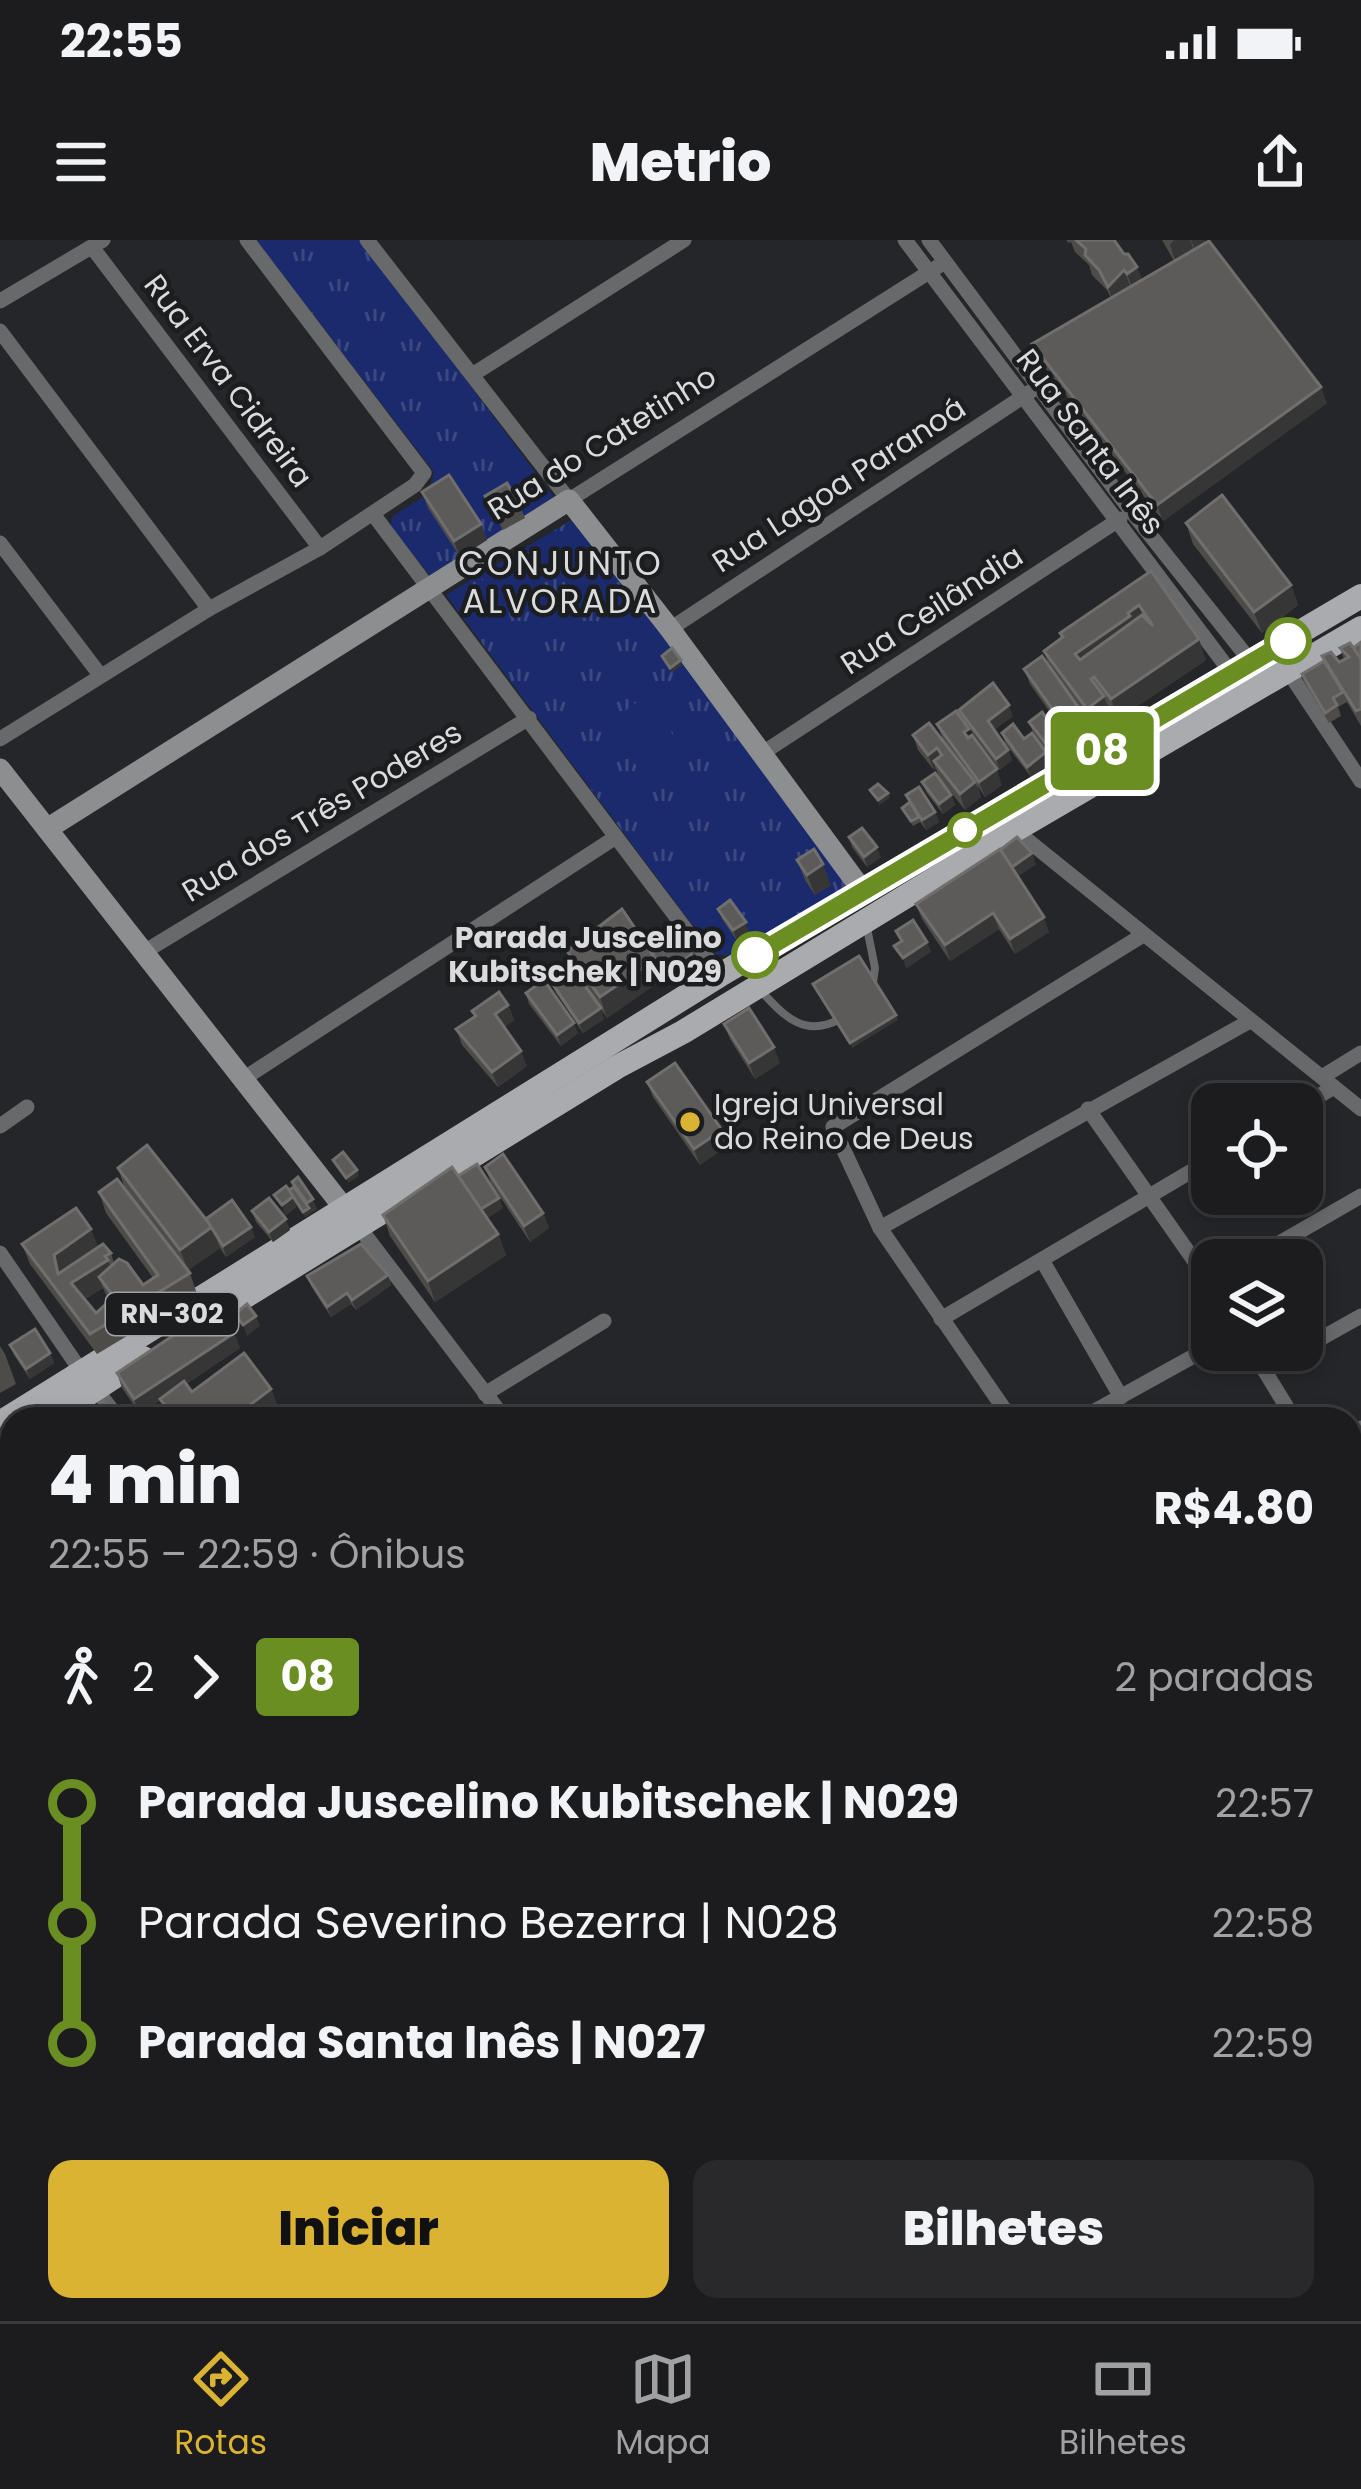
<!DOCTYPE html>
<html lang="pt">
<meta charset="utf-8">
<style>
body{margin:0;font-family:Poppins,sans-serif;background:#29292c;color:#f1f3f6;height:100vh;display:flex;flex-direction:column;font-size:45px;white-space:nowrap}
*{box-sizing:border-box;margin:0}
p{font-size:39px;color:#a0a1a4}
.icon{flex:none;width:66px;height:66px;fill:none;stroke:currentColor;stroke-width:2;stroke-linecap:round;stroke-linejoin:round}
.map{position:relative;flex:1;overflow:hidden}
.side{position:absolute;left:0px;top:1167px;width:1362px;height:915px;display:flex;flex-direction:column;background:#1c1c1f;border-radius:36px 36px 0 0;box-shadow:0 6px 18px #0003,0 0 0 3px #3a3a3d}
.side>*{flex:none}
.badge{padding:0 24px;border-radius:9px;font-size:42px;line-height:78px}
.buttons{position:absolute;left:1191px;top:843px;display:grid;gap:24px}
.buttons a{display:grid;place-items:center;width:132px;height:132px;border-radius:24px;background:#1c1c1f;box-shadow:0 6px 18px #0003,0 0 0 3px #3a3a3d;font-size:60px}
.map>.badge{position:absolute;translate:-50% -50%;box-shadow:0 0 0 6px #fff}
.legs{display:flex;align-items:center;gap:18px;height:132px;padding:0 48px;font-size:39px}
.legs p{margin-inline-start:auto}
.summary{display:flex;align-items:center;justify-content:space-between;height:204px;padding:0 48px}
h1{font-size:66px;font-weight:800;line-height:90px}
.primary-button{display:flex;gap:24px;margin-top:auto;padding:24px 48px}
.primary-button a{flex:1;height:138px;border-radius:24px;background:#dab333;color:#111;font-size:48px;font-weight:800;line-height:138px;text-align:center}
.primary-button a+a{background:#29292c;color:#f1f3f6}
ul{padding:0 48px;list-style:none}
li{display:flex;align-items:center;gap:42px;height:120px;font-size:45px}
li i{display:grid;place-items:center;width:18px;height:100%;margin:0 15px;background:currentColor}
li i::after{content:'';width:30px;height:30px;margin:-15px;border:9px solid;border-radius:50%;background:#1c1c1f}
li p{margin-inline-start:auto}
li:first-child i{background:linear-gradient(#0000 50%,currentColor 0)}
li:last-child i{background:linear-gradient(currentColor 50%,#0000 0)}
.status{display:flex;justify-content:space-between;align-items:center;height:84px;padding:0 60px;background:#1c1c1f;direction:ltr}
.status svg{height:33px;fill:currentColor}
header{display:flex;justify-content:space-between;align-items:center;height:156px;padding:0 48px;background:#1c1c1f;font-size:54px;font-weight:800}
.menu{display:flex;justify-content:space-around;align-items:center;height:168px;border-top:3px solid #3a3a3d;background:#1c1c1f;font-size:33px;color:#a0a1a4}
.menu a{display:grid;justify-items:center;gap:6px}
.menu .on{color:#dab333}
.map>svg:first-child{display:block}
.park{fill:url(#park-tufts)}
.garden{fill:#1b2a6d}
.lines{fill:none;stroke-linecap:round;stroke-linejoin:round}
.lane{stroke:#68696a;stroke-width:8}
.street{stroke:#68696a;stroke-width:15}
.secondary{stroke:#8d8e90;stroke-width:21}
.primary{stroke:#aaabae;stroke-width:24}
.wall{fill:#4d4c49;fill-rule:evenodd}
.shaded-wall{fill:#363636}
.building{fill:#5c5b59;stroke:#706f6e;stroke-width:3;fill-rule:evenodd}
.line-1-casing{stroke:#fff;stroke-width:27}
.line-1{stroke:#6b8e23;stroke-width:18}
.stop-1-dot{fill:#fff;stroke:#6b8e23;stroke-width:6}
.poi-dot{fill:#dab333;stroke:#1c1d1f;stroke-width:4.5}
.labels{text-anchor:middle;stroke-width:9;stroke-linejoin:round;paint-order:stroke}
.shield{fill:#1c1d1f;stroke:#a2a2a4;stroke-width:3}
.shield-label{font-size:27px;font-weight:bold;fill:#dbdbdd}
.street-label{font-size:30px;fill:#dbdbdd;stroke:#1c1d1f}
.stop-label{font-size:30px;font-weight:bold;fill:#dbdbdd;stroke:#1c1d1f;text-anchor:end}
.poi-label{font-size:30px;fill:#dbdbdd;stroke:#1c1d1f;text-anchor:start}
.neighbourhood-label{font-size:33px;letter-spacing:3px;fill:#dbdbdd;stroke:#1c1d1f}
</style>
<div class="status"><b>22:55</b><svg viewBox="0 0 49 12"><path d="M0 12V9h3v3zM5 12V6h3v6zM10 12V3h3v9zM15 12V0h3v12zM26 1h20v11H26zM47 4h2v5h-2z"/></svg></div>
<header><svg class="icon" aria-label="menu" viewBox="0 0 24 24"><path d="M4 6h16M4 12h16M4 18h16"/></svg>Metrio<svg class="icon" aria-label="share" viewBox="0 0 24 24"><path d="M12 15V3M7 8l5-5 5 5M5 13v7h14v-7"/></svg></header>
<div class="map">
<svg width="1361" height="2081" viewBox="0 0 1361 2081">
<defs>
<pattern id="park-tufts" width="24" height="20" patternUnits="userSpaceOnUse" patternTransform="scale(3)"><rect width="24" height="20" fill="#1b2a6d"/><path d="M3 7l-1-3M5 7V3M7 7l1-3M15 17l-1-3M17 17v-4M19 17l1-3" fill="none" stroke="#3c4881"/></pattern>
</defs>
<rect width="100%" height="100%" fill="#252629"/>
<g class="park">
<polygon points="256,0 361,0 556,260 433,339 390,286 393,276 428,254 434,232"/>
<polygon points="575,278 844,636 847,648 742,717 714,714 446,355"/>
</g>
<g class="garden">
<polygon points="523,315 544,349 492,380 471,347"/>
<polygon points="644,457 689,516 650,544 606,485"/>
</g>
<g class="lines">
<g class="lane">
<polyline points="867,688 875,728 872,750"/>
<path d="M 762,752 C 785,777 805,798 840,779"/>
</g>
<g class="street">
<polyline points="367,0 569,260 945,22"/>
<polyline points="905,0 1233,435"/>
<polyline points="929,0 1131,271 1252,423"/>
<polyline points="92,7 320,308"/>
<polyline points="0,61 103,0"/>
<polyline points="0,91 209,369"/>
<polyline points="472,135 684,0"/>
<polyline points="373,274 720,735"/>
<polyline points="0,303 100,435"/>
<polyline points="670,389 1030,152"/>
<polyline points="1288,431 1361,541"/>
<polyline points="0,499 209,369 320,308 415,245 424,233 247,0"/>
<polyline points="761,514 1120,279"/>
<polyline points="1015,590 1361,869"/>
<polyline points="144,712 529,478"/>
<polyline points="1322,837 1361,813"/>
<polyline points="243,839 616,597"/>
<polyline points="1302,866 1334,847"/>
<polyline points="1088,869 1212,1046"/>
<polyline points="0,886 27,867"/>
<polyline points="359,987 505,1179"/>
<polyline points="880,988 1250,781"/>
<polyline points="0,1013 81,1131"/>
<polyline points="1042,1020 1121,1157"/>
<polyline points="1250,1020 1361,956"/>
<polyline points="941,1079 1212,919"/>
<polyline points="1302,1109 1361,1076"/>
<polyline points="1252,1110 1294,1179"/>
<polyline points="1264,1130 1300,1110"/>
<polyline points="95,1148 119,1179"/>
<polyline points="485,1154 604,1081"/>
<polyline points="1011,1179 880,988 833,887 1143,695"/>
<polyline points="1080,1179 1212,1106"/>
<polyline points="1350,1194 1361,1188"/>
<polyline points="1350,1267 1361,1283"/>
<polyline points="1350,1332 1361,1326"/>
<polyline points="0,1433 12,1449"/>
<polyline points="1350,1695 1361,1713"/>
<polyline points="1350,1748 1361,1740"/>
<polyline points="0,1821 12,1726"/>
<polyline points="1350,1902 1361,1895"/>
<polyline points="312,2070 317,2081"/>
<polyline points="456,2070 462,2081"/>
<polyline points="623,2070 632,2081"/>
<polyline points="805,2070 814,2081"/>
<polyline points="1058,2070 1065,2081"/>
<polyline points="1163,2070 1170,2081"/>
<polyline points="1188,2070 1195,2081"/>
<polyline points="1349,2070 1357,2081"/>
<polyline points="98,2081 99,2070"/>
<polyline points="234,2081 235,2070"/>
<polyline points="509,2081 531,2070"/>
</g>
<g class="secondary">
<polyline points="0,529 355,982"/>
<polyline points="47,589 569,260 670,389 862,650"/>
</g>
<g class="primary">
<polyline points="194,1088 617,827 683,792 1015,590 1361,388"/>
<polyline points="50,1179 143,1118"/>
<polyline points="0,1183 720,735 1361,356"/>
<polyline points="0,1215 12,1206"/>
</g>
</g>
<g class="wall">
<polygon points="1066,0 1114,0 1124,14 1137,27 1142,40 1174,21 1162,0 1204,0 1327,163 1163,281 1038,119 1032,104 1111,58 1107,50 1092,35 1089,25 1075,12 1071,2 1069,3"/>
<polygon points="422,252 487,300 460,317 428,268"/>
<polygon points="485,256 521,268 525,278 503,290 489,266"/>
<polygon points="1186,283 1291,345 1298,365 1262,393 1193,304"/>
<polygon points="1151,331 1206,420 1118,479 1106,463 1111,477 1094,489 1074,463 1083,474 1088,490 1071,502 1030,444 1024,429 1050,429 1044,411 1062,398 1060,393"/>
<polygon points="1361,402 1361,486 1347,462 1338,467 1341,476 1329,483 1306,445 1302,434 1344,419 1340,408 1353,408"/>
<polygon points="959,470 1013,476 994,490 1008,510 1012,520 1000,530 963,480"/>
<polygon points="1029,482 1063,505 1050,515 1033,492"/>
<polygon points="937,484 971,496 1002,545 985,557 977,545 981,557 965,570 939,537 936,529 934,530 918,510 913,495 943,500"/>
<polygon points="1002,493 1024,499 1046,512 1050,523 1031,537 1005,503"/>
<polygon points="922,542 951,555 955,565 943,574 926,552"/>
<polygon points="906,555 935,572 939,582 926,590 920,582 913,586 902,568 909,563"/>
<polygon points="849,597 881,617 867,627 852,607"/>
<polygon points="797,620 831,645 815,655 805,640"/>
<polygon points="1036,624 1018,636 1049,692 1015,714 999,689 950,721 922,679 916,664"/>
<polygon points="718,669 749,692 737,701 722,679"/>
<polygon points="567,711 652,714 696,725 669,744 661,733 663,739 607,778 596,762 604,779 583,793 556,753 552,743 574,730"/>
<polygon points="526,753 578,793 561,806 529,764"/>
<polygon points="508,765 514,780 504,787 527,826 498,847 462,805 456,789 474,776 472,771"/>
<polygon points="724,784 780,823 755,839 730,799"/>
<polygon points="647,842 722,890 727,906 700,925 653,857"/>
<polygon points="485,927 543,973 549,988 530,1002 491,943"/>
<polygon points="118,928 206,980 255,997 226,1017 220,1008 188,1030 125,949"/>
<polygon points="458,936 499,958 503,968 487,978 498,994 506,1015 435,1062 390,996 383,975"/>
<path d="M 99,952 L 190,1033 L 197,1054 L 97,1114 L 30,1024 L 22,1004 L 98,1008 L 111,1013 L 114,1023 L 143,1045 L 153,1038 L 106,973 ZM 103,1048 L 109,1061 L 96,1073 L 85,1059 Z"/>
<polygon points="252,971 290,990 273,1002 256,982"/>
<polygon points="388,1035 391,1045 356,1070 351,1064 331,1077 311,1046 307,1036"/>
<polygon points="234,1093 240,1108 186,1144 192,1152 271,1149 279,1170 266,1179 159,1179 158,1175 164,1171 161,1160 140,1174 122,1148 117,1133"/>
<polygon points="10,1105 50,1113 54,1123 30,1139 14,1115"/>
<polygon points="0,1106 5,1114 16,1144 0,1153"/>
</g>
<g class="shaded-wall">
<polygon points="1174,0 1190,0 1193,8 1177,26 1170,5"/>
<polygon points="1191,0 1204,0 1206,5 1196,12"/>
<polygon points="1137,27 1145,47 1135,55 1127,34"/>
<polygon points="1124,30 1132,51 1116,68 1108,47"/>
<polygon points="1321,147 1327,163 1163,281 1157,265"/>
<polygon points="481,284 487,300 460,317 454,301"/>
<polygon points="1291,345 1298,365 1262,393 1254,372"/>
<polygon points="1139,365 1146,386 1082,435 1075,414"/>
<polygon points="1199,399 1206,420 1118,479 1111,459"/>
<polygon points="681,420 682,425 672,433 670,428"/>
<polygon points="1104,456 1111,477 1094,489 1087,469"/>
<polygon points="1009,465 1013,476 991,492 988,481"/>
<polygon points="1083,474 1088,490 1071,502 1065,487"/>
<polygon points="1059,495 1063,505 1050,515 1047,505"/>
<polygon points="937,508 943,524 934,521 936,529 934,530 928,515"/>
<polygon points="1008,510 1012,520 1000,530 996,519"/>
<polygon points="1046,512 1050,523 1031,537 1027,527"/>
<polygon points="997,529 1002,545 985,557 979,542"/>
<polygon points="975,542 981,557 965,570 960,554"/>
<polygon points="888,553 890,558 879,565 878,560"/>
<polygon points="951,555 955,565 943,574 939,564"/>
<polygon points="935,572 939,582 926,590 922,580"/>
<polygon points="877,607 881,617 867,627 864,617"/>
<polygon points="1032,613 1036,624 1015,638 1011,628"/>
<polygon points="823,624 831,645 815,655 807,635"/>
<polygon points="993,673 999,689 950,721 945,705"/>
<polygon points="1044,677 1049,692 1015,714 1010,699"/>
<polygon points="746,682 749,692 737,701 733,690"/>
<polygon points="927,702 931,712 906,729 903,718"/>
<polygon points="692,714 696,725 669,744 665,734"/>
<polygon points="656,719 663,739 607,778 600,757"/>
<polygon points="508,765 514,780 501,790 495,774"/>
<polygon points="601,768 604,779 583,793 579,783"/>
<polygon points="896,775 898,780 852,808 850,803"/>
<polygon points="574,783 578,793 561,806 557,795"/>
<polygon points="774,807 780,823 755,839 749,823"/>
<polygon points="521,811 527,826 498,847 492,832"/>
<polygon points="722,890 727,906 700,925 694,909"/>
<polygon points="357,930 359,936 348,943 346,938"/>
<polygon points="294,956 297,967 285,976 282,965"/>
<polygon points="499,958 503,968 483,981 479,971"/>
<polygon points="313,959 317,969 305,978 303,972 309,968 307,963"/>
<polygon points="543,973 549,988 530,1002 524,986"/>
<polygon points="286,979 290,990 273,1002 269,992"/>
<polygon points="212,987 220,1008 188,1030 180,1010"/>
<polygon points="251,987 255,997 226,1017 223,1006"/>
<polygon points="91,989 99,1009 58,1034 54,1015"/>
<polygon points="498,994 506,1015 435,1062 428,1041"/>
<polygon points="108,1020 115,1040 99,1037 103,1048 78,1063 71,1043"/>
<polygon points="388,1035 391,1045 356,1070 352,1060"/>
<polygon points="347,1053 351,1064 331,1077 327,1067"/>
<polygon points="256,1076 260,1086 247,1096 243,1085"/>
<polygon points="234,1093 240,1108 140,1174 134,1159"/>
<polygon points="50,1113 54,1123 30,1139 26,1129"/>
<polygon points="271,1149 279,1170 266,1179 231,1179"/>
<polygon points="12,1265 12,1278 5,1283 2,1273"/>
</g>
<g class="building">
<polygon points="1076,0 1114,0 1124,14 1128,14 1137,27 1127,34 1124,30 1108,47 1099,30 1085,15 1086,9"/>
<polygon points="1209,1 1321,147 1157,265 1032,104"/>
<polygon points="449,235 481,284 454,301 422,252"/>
<polygon points="507,243 521,268 500,280 485,256"/>
<polygon points="1222,255 1291,345 1254,372 1186,283"/>
<path d="M 1151,331 L 1199,399 L 1111,459 L 1094,437 L 1091,439 L 1104,456 L 1087,469 L 1044,411 L 1063,397 L 1060,393 ZM 1139,365 L 1153,386 L 1142,375 L 1080,420 L 1075,414 L 1130,376 L 1128,373 Z"/>
<polygon points="1361,402 1361,419 1353,408"/>
<polygon points="1350,403 1361,419 1361,469 1356,471 1322,416 1331,412 1339,422 1349,417 1340,408"/>
<polygon points="672,408 681,420 670,428 662,416"/>
<polygon points="1042,416 1083,474 1065,487 1024,429"/>
<polygon points="1324,421 1343,452 1333,458 1337,465 1325,473 1302,434"/>
<polygon points="993,443 1009,465 988,481 1008,510 996,519 959,470"/>
<polygon points="956,471 969,489 964,492 968,498 972,495 997,529 979,542 937,484"/>
<polygon points="1042,472 1059,495 1047,505 1029,482"/>
<polygon points="929,483 975,542 960,554 934,521 942,515 937,508 928,515 913,495"/>
<polygon points="1013,484 1024,499 1032,493 1046,512 1027,527 1002,493"/>
<polygon points="935,533 951,555 939,564 922,542"/>
<polygon points="878,544 888,553 878,560 870,550"/>
<polygon points="919,547 935,572 922,580 906,555"/>
<polygon points="910,562 919,577 911,581 902,568"/>
<polygon points="862,588 877,607 864,617 849,597"/>
<polygon points="1017,597 1032,613 1012,627 1000,610"/>
<polygon points="814,609 823,624 807,635 797,620"/>
<polygon points="1000,609 1044,677 1010,699 993,673 945,705 916,664"/>
<polygon points="730,660 746,682 733,690 718,669"/>
<polygon points="622,669 656,719 600,757 567,711"/>
<polygon points="913,680 927,702 903,718 894,706 902,701 896,691"/>
<polygon points="678,695 692,714 665,734 652,714"/>
<polygon points="859,716 896,775 850,803 813,744"/>
<polygon points="572,728 601,768 579,783 552,743"/>
<polygon points="544,740 574,783 557,795 526,753"/>
<polygon points="499,752 508,765 495,774 521,811 492,832 456,789 476,776 472,771"/>
<polygon points="749,768 774,807 749,823 724,784"/>
<polygon points="675,823 722,890 694,909 647,842"/>
<polygon points="147,905 212,987 180,1010 118,928"/>
<polygon points="343,912 357,930 346,938 333,920"/>
<polygon points="503,914 543,973 524,986 485,927"/>
<polygon points="477,924 499,958 481,969 458,936"/>
<polygon points="452,927 498,994 428,1041 383,975"/>
<polygon points="298,937 313,959 307,963 292,942"/>
<polygon points="117,939 190,1033 90,1094 22,1004 76,968 91,989 54,1015 58,1034 103,1004 111,1013 105,1016 108,1020 71,1043 96,1073 114,1057 99,1037 119,1019 127,1023 143,1045 158,1035 99,952"/>
<polygon points="286,946 294,956 282,965 274,955"/>
<polygon points="294,947 309,968 303,972 289,950"/>
<polygon points="269,958 286,979 269,992 252,971"/>
<polygon points="232,960 251,987 223,1006 206,979"/>
<polygon points="361,1004 388,1035 352,1060 347,1053 327,1067 307,1036"/>
<polygon points="247,1064 256,1076 243,1085 235,1074"/>
<polygon points="216,1067 234,1093 134,1159 117,1133"/>
<polygon points="35,1089 50,1113 26,1129 10,1105"/>
<polygon points="244,1113 271,1149 231,1179 161,1179 158,1175 167,1168 160,1159 184,1141 192,1152"/>
<polygon points="103,1161 118,1179 101,1179 93,1169"/>
<polygon points="12,1225 12,1239 5,1230"/>
<polygon points="1,1241 12,1256 12,1265 2,1273 0,1271"/>
</g>
<g class="lines">
<defs>
<polyline id="line-1" points="755,715 1288,401"/>
</defs>
<use href="#line-1" class="line-1-casing"/>
<use href="#line-1" class="line-1"/>
</g>
<g class="stop-1-dot">
<circle cx="1288" cy="401" r="21"/>
<circle cx="965" cy="590" r="15"/>
<circle cx="755" cy="715" r="21"/>
</g>
<circle class="poi-dot" cx="690" cy="882" r="12"/>
<g class="labels">
<rect class="shield" x="106" y="1053" width="132" height="42" rx="9"/>
<g class="shield-label">
<text x="172" y="1083">RN-302</text>
</g>
<g class="street-label">
<text transform="translate(228 141) rotate(53)" y="10">Rua Erva Cidreira</text>
<text transform="translate(1090 202) rotate(53)" y="10">Rua Santa Inês</text>
<text transform="translate(602 203) rotate(-32)" y="10">Rua do Catetinho</text>
<text transform="translate(839 245) rotate(-33)" y="10">Rua Lagoa Paranoá</text>
<text transform="translate(932 370) rotate(-33)" y="10">Rua Ceilândia</text>
<text transform="translate(322 572) rotate(-31)" y="10">Rua dos Três Poderes</text>
</g>
<g class="stop-label">
<text x="722" y="708">Parada Juscelino<tspan x="722" dy="34">Kubitschek | N029</tspan></text>
</g>
<g class="poi-label">
<text x="714" y="875">Igreja Universal<tspan x="714" dy="34">do Reino de Deus</tspan></text>
</g>
<g class="neighbourhood-label">
<text x="561" y="335">CONJUNTO<tspan x="561" dy="38">ALVORADA</tspan></text>
</g>
</g>
</svg>
<div class="buttons">
<a><svg class="icon" aria-label="locate" viewBox="0 0 24 24"><circle cx="12" cy="12" r="6"/><path d="M12 2v4M12 18v4M2 12h4M18 12h4"/></svg></a>
<a><svg class="icon" aria-label="layers" viewBox="0 0 24 24"><path d="M12 4l9 5-9 5-9-5zM3 14l9 5 9-5"/></svg></a>
</div>
<b class="badge" style="left:1102px;top:511px;background:#6b8e23;color:#fff">08</b>
<section class="side">
<div class="summary"><div><h1>4 min</h1><p>22:55 – 22:59 · Ônibus</p></div><b>R$4.80</b></div>
<div class="legs"><svg class="icon" aria-label="walk" viewBox="0 0 24 24"><circle cx="13" cy="4" r="2"/><path d="M13 8l-2 6 4 7M11 14l-3 7M7 12l3-4h3l4 4"/></svg>2<svg class="icon" aria-label="forward" viewBox="0 0 24 24"><path d="M9 5l7 7-7 7"/></svg><b class="badge" style="background:#6b8e23;color:#fff">08</b><p>2 paradas</p></div>
<ul>
<li><i style="color:#6b8e23"></i><b>Parada Juscelino Kubitschek | N029</b><p>22:57</p></li>
<li><i style="color:#6b8e23"></i><span>Parada Severino Bezerra | N028</span><p>22:58</p></li>
<li><i style="color:#6b8e23"></i><b>Parada Santa Inês | N027</b><p>22:59</p></li>
</ul>
<div class="primary-button"><a>Iniciar</a><a>Bilhetes</a></div>
</section>
</div>
<nav class="menu">
<a class="on"><svg class="icon" aria-label="directions" viewBox="0 0 24 24"><path d="M12 3l9 9-9 9-9-9zM9 14v-3h6M13 9l2 2-2 2"/></svg>Rotas</a>
<a><svg class="icon" aria-label="map" viewBox="0 0 24 24"><path d="M3 6l6-2 6 2 6-2v14l-6 2-6-2-6 2zM9 4v14M15 6v14"/></svg>Mapa</a>
<a><svg class="icon" aria-label="tickets" viewBox="0 0 24 24"><path d="M3 7h18v10H3zM15 7v10"/></svg>Bilhetes</a>
</nav>
